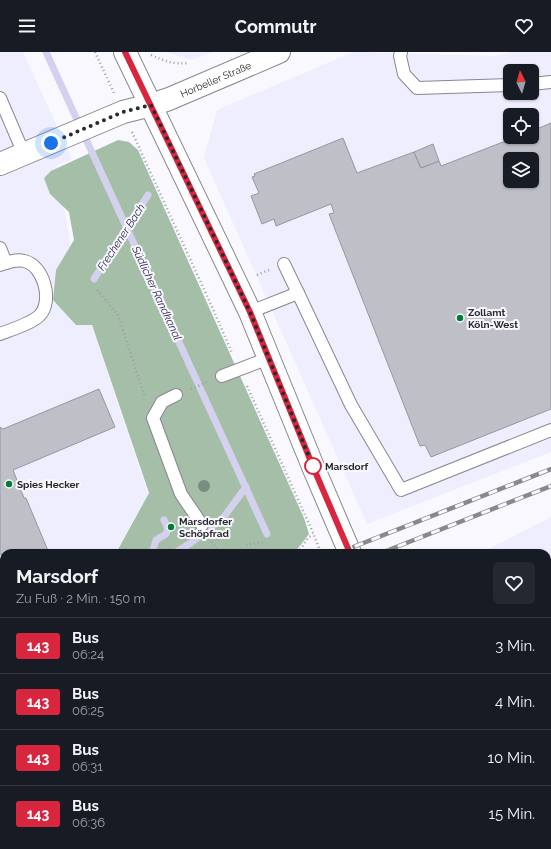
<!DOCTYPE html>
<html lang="de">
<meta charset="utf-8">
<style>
body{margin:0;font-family:Raleway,sans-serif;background:#242831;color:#f1f3f6;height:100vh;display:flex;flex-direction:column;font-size:15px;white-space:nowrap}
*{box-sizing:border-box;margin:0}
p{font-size:13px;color:#9ea1a6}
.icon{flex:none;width:22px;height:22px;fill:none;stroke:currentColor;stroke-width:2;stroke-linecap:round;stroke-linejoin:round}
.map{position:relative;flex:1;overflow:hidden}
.sheet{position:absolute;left:0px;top:497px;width:551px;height:300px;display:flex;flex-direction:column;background:#171b24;border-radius:12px 12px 0 0;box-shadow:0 1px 3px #0004}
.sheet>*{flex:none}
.badge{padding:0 8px;border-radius:3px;font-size:14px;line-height:26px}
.needle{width:26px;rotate:355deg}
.fabs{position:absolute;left:503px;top:12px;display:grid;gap:8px}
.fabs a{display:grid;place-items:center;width:36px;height:36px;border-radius:6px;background:#171b24;box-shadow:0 1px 3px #0004;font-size:20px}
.you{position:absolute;width:20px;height:20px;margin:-10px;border:3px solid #fff;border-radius:50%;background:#1a73e8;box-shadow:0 0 0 6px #1a73e833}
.map>.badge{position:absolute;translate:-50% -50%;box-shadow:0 0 0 2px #fff}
.round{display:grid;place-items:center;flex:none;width:42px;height:42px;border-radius:6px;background:#242831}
.headline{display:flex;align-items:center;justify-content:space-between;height:68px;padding:0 16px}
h1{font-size:19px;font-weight:700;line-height:30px}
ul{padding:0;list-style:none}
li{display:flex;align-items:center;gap:12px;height:56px;padding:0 16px;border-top:1px solid #363941}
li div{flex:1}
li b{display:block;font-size:15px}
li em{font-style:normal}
li .badge{min-width:44px;font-weight:700;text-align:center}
header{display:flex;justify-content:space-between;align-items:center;height:52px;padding:0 16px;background:#171b24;font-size:18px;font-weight:700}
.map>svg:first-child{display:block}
.built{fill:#efeefe;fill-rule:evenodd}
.green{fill:#bccebe}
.forest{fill:#a5bea8}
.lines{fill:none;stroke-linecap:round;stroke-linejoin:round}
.stream{stroke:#d4d1ef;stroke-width:7}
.building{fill:#bfbfc7;stroke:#97969e;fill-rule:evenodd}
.lane-casing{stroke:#87878f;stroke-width:14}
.street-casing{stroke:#87878f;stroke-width:24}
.secondary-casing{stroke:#87878f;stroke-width:24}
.path{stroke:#9e9da2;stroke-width:2.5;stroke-dasharray:1 3;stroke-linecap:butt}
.lane{stroke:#fff;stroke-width:12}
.street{stroke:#fff;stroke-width:22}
.secondary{stroke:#fff;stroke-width:22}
.rail-casing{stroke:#89888d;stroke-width:4.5}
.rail{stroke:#f9f8ff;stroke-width:3;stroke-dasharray:9;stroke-linecap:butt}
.tree{fill:#788e81}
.line-casing{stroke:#fff;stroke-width:9}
.line{stroke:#d7263d;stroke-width:6}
.walk{stroke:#2a2a2d;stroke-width:4;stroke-dasharray:0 7.2}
.poi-dot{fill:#037c33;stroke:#f9f8ff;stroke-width:1.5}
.stop-dot{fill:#fff;stroke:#d7263d;stroke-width:2}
.labels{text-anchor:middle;stroke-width:4;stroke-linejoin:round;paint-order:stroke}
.street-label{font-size:10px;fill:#2a2a2d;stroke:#f9f8ff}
.poi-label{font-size:10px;font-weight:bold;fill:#2a2a2d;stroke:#f9f8ff;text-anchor:start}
.stop-label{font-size:10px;font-weight:bold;fill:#2a2a2d;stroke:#f9f8ff;text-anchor:start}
.water-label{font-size:11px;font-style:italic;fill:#2e274f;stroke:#f9f8ff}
</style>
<header><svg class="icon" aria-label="menu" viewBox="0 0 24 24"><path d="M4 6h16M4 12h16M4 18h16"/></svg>Commutr<svg class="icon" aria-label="heart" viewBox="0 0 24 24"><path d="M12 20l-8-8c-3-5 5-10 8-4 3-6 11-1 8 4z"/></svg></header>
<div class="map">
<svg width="551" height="797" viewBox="0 0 551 797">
<rect width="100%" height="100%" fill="#f9f8ff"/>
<g class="built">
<polygon points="0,0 23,0 72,107 57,113 76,227 148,442 115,501 4,501 4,560 0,562"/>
<polygon points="166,0 212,0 192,8"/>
<path d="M 353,0 L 495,4 L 511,0 L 551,0 L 551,400 L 367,472 L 204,106 L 217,58 ZM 510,19 L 532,19 L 532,41 L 510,41 ZM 510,63 L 532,63 L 532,85 L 510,85 ZM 510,107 L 532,107 L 532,129 L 510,129 Z"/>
<polygon points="551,465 551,797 477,797 476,793 547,793 547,501 481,501"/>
<polygon points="4,667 4,793 360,793 361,797 0,797 0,668"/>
</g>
<polygon class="green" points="0,572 4,583 4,620 0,622"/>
<g class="forest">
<polygon points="118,88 129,90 138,98 304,466 309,482 296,499 290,501 116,501 149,441 92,273 76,273 53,248 56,218 74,188 69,160 50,142 44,126 51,119"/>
<polygon points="4,560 4,583 0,572 0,562"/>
</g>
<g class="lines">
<g class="stream">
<polyline points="46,0 267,482"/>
<polyline points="94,227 148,143"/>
<polyline points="152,501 156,488 166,482 168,477 164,468"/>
<polyline points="175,501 192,490 223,466 246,435"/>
<polyline points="0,581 4,579"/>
<polyline points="385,793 386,797"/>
</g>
</g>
<g class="building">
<path d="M 551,71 L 551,357 L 431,405 L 425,393 L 420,394 L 329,162 L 334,161 L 331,152 L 276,174 L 274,167 L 262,172 L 251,144 L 259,141 L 252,125 L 255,124 L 254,122 L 343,86 L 357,121 L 414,100 L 421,116 L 439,109 L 441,114 L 516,85 L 532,85 L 532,79 ZM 510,107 L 532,107 L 532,129 L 510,129 Z"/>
<polygon points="433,92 439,109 421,116 414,100"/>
<polygon points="99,337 115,375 13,418 24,446 26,446 49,501 4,501 4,504 0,502 0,375 3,377"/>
<polygon points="551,621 551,797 508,797 506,793 547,793 547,622"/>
<polygon points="5,793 177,793 179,797 0,797 0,795"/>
</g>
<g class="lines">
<defs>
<g id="lane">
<polyline points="401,0 400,4 404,22 417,36 510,33"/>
<polyline points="532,32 551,30"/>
<polyline points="0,46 24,102"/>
<polyline points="0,196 6,211"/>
<polyline points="284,212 298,241"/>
<path d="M 0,213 C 8,210 16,207 24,209 C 44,213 53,249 40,263 C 33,271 10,278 0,282"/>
<polyline points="250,260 298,241 351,353 401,438 551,378"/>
<polyline points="222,324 269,306"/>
<polyline points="176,343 162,350 153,366 181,442 202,473"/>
</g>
<g id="street">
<path id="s1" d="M 0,112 L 123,60 L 151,53 L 169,47 L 279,0"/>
</g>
<g id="secondary">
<polyline points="125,0 250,260 314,417 350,501"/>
<polyline points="451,793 453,797"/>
</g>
</defs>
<use href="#lane" class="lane-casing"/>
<use href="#street" class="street-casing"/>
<use href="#secondary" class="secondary-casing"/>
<g class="path">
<polyline points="95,0 114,41"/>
<path d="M 151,3 C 166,10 173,12 189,11"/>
<polyline points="132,80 213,257 232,301"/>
<polyline points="257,223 269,218"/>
<polyline points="97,238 118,263 145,345"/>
<polyline points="247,334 314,483 321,501"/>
<polyline points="191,337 207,330"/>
<polyline points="210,486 219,501"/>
<polyline points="246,493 263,490"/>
<polyline points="298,501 308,486 313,482"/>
<polyline points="420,501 426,498"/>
<polyline points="425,793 426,797"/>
</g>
<use href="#lane" class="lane"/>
<use href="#street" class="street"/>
<use href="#secondary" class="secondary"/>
<defs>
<g id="rail">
<polyline points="338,501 551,417"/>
<polyline points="381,501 551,434"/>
<polyline points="0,633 4,631"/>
<polyline points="0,650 4,649"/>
</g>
</defs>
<use href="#rail" class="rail-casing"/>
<use href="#rail" class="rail"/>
</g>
<circle class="tree" cx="204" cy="434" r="6"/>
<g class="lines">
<defs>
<polyline id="line" points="125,0 250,260 314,417 350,501"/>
</defs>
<use href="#line" class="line-casing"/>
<use href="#line" class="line"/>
<polyline class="walk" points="51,91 123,60 151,53 250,260 314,417 313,414"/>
</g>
<g class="poi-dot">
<circle cx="460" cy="266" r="4"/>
<circle cx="9" cy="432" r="4"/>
<circle cx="171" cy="475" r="4"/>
</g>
<circle class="stop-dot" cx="313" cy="414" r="8"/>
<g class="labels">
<g class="street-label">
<text dy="4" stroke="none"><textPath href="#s1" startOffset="232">Horbeller Straße</textPath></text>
</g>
<g class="poi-label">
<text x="468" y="264">Zollamt<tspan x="468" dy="12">Köln-West</tspan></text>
<text x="17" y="436">Spies Hecker</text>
<text x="179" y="473">Marsdorfer<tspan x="179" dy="12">Schöpfrad</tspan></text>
</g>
<g class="stop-label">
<text x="325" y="418">Marsdorf</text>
</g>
<g class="water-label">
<text transform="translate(121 185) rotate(-57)" y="4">Frechener Bach</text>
<text transform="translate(157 241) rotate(65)" y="4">Südlicher Randkanal</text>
</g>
</g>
</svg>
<div class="fabs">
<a><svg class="needle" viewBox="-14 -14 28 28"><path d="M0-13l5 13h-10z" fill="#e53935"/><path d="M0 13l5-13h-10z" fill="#9ea1a6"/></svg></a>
<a><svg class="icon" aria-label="locate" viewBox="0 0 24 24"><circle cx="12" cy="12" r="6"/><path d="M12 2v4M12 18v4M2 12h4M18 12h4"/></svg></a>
<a><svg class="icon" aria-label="layers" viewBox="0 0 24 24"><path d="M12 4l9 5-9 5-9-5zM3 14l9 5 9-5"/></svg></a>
</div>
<div class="you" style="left:51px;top:91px"></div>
<section class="sheet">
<div class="headline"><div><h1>Marsdorf</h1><p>Zu Fuß · 2 Min. · 150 m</p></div><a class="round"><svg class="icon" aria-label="heart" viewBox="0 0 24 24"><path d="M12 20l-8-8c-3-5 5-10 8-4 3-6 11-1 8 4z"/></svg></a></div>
<ul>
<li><span class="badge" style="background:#d7263d;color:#fff">143</span><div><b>Bus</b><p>06:24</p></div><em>3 Min.</em></li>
<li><span class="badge" style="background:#d7263d;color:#fff">143</span><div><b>Bus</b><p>06:25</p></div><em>4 Min.</em></li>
<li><span class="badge" style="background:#d7263d;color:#fff">143</span><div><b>Bus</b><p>06:31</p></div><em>10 Min.</em></li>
<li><span class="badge" style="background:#d7263d;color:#fff">143</span><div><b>Bus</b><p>06:36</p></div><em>15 Min.</em></li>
</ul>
</section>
</div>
